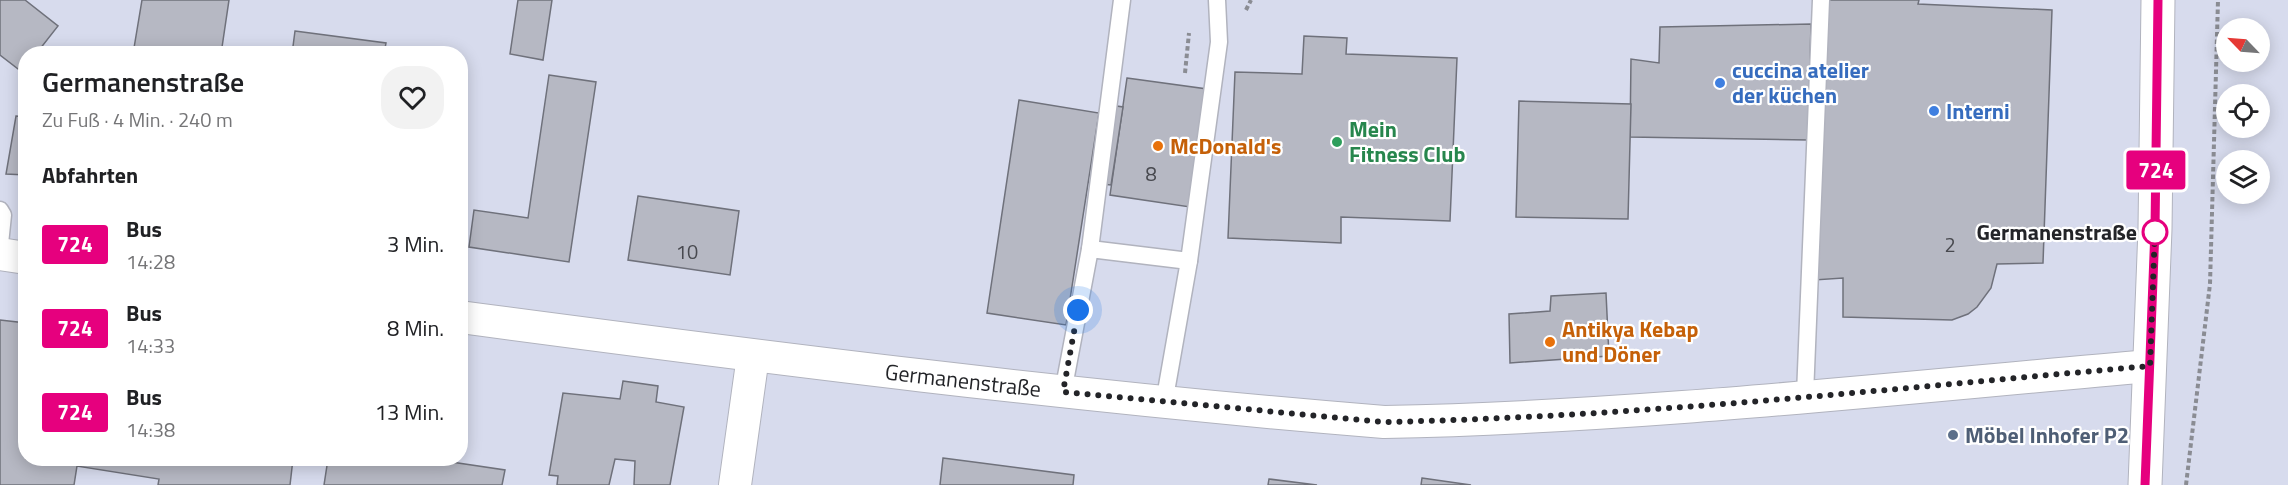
<!DOCTYPE html>
<html lang="de">
<meta charset="utf-8">
<style>
body{margin:0;font-family:"Titillium Web",sans-serif;background:#f2f2f2;color:#202124;height:100vh;display:flex;flex-direction:column;font-size:22px;white-space:nowrap}
*{box-sizing:border-box;margin:0}
p{font-size:20px;color:#757577}
.icon{flex:none;width:33px;height:33px;fill:none;stroke:currentColor;stroke-width:2;stroke-linecap:round;stroke-linejoin:round}
.map{position:relative;flex:1;overflow:hidden}
.side{position:absolute;left:18px;top:46px;width:450px;height:420px;display:flex;flex-direction:column;background:#fff;border-radius:24px;box-shadow:0 3px 15px #0003}
.side>*{flex:none}
.badge{padding:0 12px;border-radius:4px;font-size:21px;line-height:39px}
.needle{width:39px;rotate:295deg}
.tools{position:absolute;left:2216px;top:18px;display:grid;gap:12px}
.tools a{display:grid;place-items:center;width:54px;height:54px;border-radius:50%;background:#fff;box-shadow:0 3px 15px #0003;font-size:30px}
.you{position:absolute;width:30px;height:30px;margin:-15px;border:4px solid #fff;border-radius:50%;background:#1a73e8;box-shadow:0 0 0 9px #1a73e833}
.map>.badge{position:absolute;translate:-50% -50%;box-shadow:0 0 0 3px #fff}
h2{padding:0 24px;font-size:22px;line-height:54px}
.round{display:grid;place-items:center;flex:none;width:63px;height:63px;border-radius:24px;background:#f2f2f2}
.head{display:flex;align-items:center;justify-content:space-between;height:102px;padding:0 24px}
h1{font-size:28px;font-weight:600;line-height:45px}
ul{padding:0;list-style:none}
li{display:flex;align-items:center;gap:18px;height:84px;padding:0 24px}
li div{flex:1}
li b{display:block;font-size:22px}
li em{font-style:normal}
li .badge{min-width:66px;font-weight:700;text-align:center}
.map>svg:first-child{display:block}
.built{fill:#d7dbed;fill-rule:evenodd}
.building{fill:#b6b8c3;stroke:#6f717b;stroke-width:1.5}
.lines{fill:none;stroke-linecap:round;stroke-linejoin:round}
.service-casing{stroke:#b1b3be;stroke-width:19}
.minor-casing{stroke:#b1b3be;stroke-width:34}
.tertiary-casing{stroke:#b1b3be;stroke-width:35}
.path{stroke:#8a8c93;stroke-width:4;stroke-dasharray:4.5 3;stroke-linecap:butt}
.service{stroke:#fff;stroke-width:16}
.minor{stroke:#fff;stroke-width:32}
.tertiary{stroke:#fff;stroke-width:33}
.line-casing{stroke:#fff;stroke-width:14}
.line{stroke:#e6007e;stroke-width:9}
.walk{stroke:#232428;stroke-width:6;stroke-dasharray:0 10.8}
.shop-dot{fill:#3f7fe0;stroke:#fff;stroke-width:2}
.leisure-dot{fill:#2e9e5b;stroke:#fff;stroke-width:2}
.food-dot{fill:#e8710a;stroke:#fff;stroke-width:2}
.stop-dot{fill:#fff;stroke:#e6007e;stroke-width:3}
.service-dot{fill:#5c6f8a;stroke:#fff;stroke-width:2}
.labels{text-anchor:middle;stroke-width:4.5;stroke-linejoin:round;paint-order:stroke}
.number-label{font-size:20px;fill:#48494f}
.shop-label{font-size:22px;font-weight:bold;fill:#366cbe;stroke:#fff;text-anchor:start}
.leisure-label{font-size:22px;font-weight:bold;fill:#27864d;stroke:#fff;text-anchor:start}
.food-label{font-size:22px;font-weight:bold;fill:#c56008;stroke:#fff;text-anchor:start}
.stop-label{font-size:22px;font-weight:bold;fill:#232428;stroke:#fff;text-anchor:end}
.street-label{font-size:22px;fill:#232428;stroke:#fff}
.service-label{font-size:22px;font-weight:bold;fill:#4e5e75;stroke:#fff;text-anchor:start}
</style>
<div class="map">
<svg width="2288" height="485" viewBox="0 0 2288 485">
<rect width="100%" height="100%" fill="#e3e5f0"/>
<path class="built" d="M 0,0 L 2288,0 L 2288,485 L 0,485 ZM 2226,28 L 2259,28 L 2259,62 L 2226,62 ZM 26,54 L 460,54 L 460,459 L 26,459 ZM 2226,94 L 2259,94 L 2259,128 L 2226,128 ZM 2226,160 L 2259,160 L 2259,194 L 2226,194 Z"/>
<g class="building">
<polygon points="0,0 25,0 58,26 36,54 26,54 26,67 22,72 0,55"/>
<polygon points="142,0 229,0 221,54 133,54"/>
<polygon points="518,0 552,0 543,60 510,54"/>
<polygon points="1825,0 1919,0 1918,4 2052,10 2043,263 1997,264 1991,288 1977,307 1968,314 1952,320 1843,317 1843,278 1814,280"/>
<polygon points="1811,24 1808,140 1630,137 1631,59 1659,63 1660,27"/>
<polygon points="295,31 386,43 384,54 292,54"/>
<polygon points="1304,36 1347,38 1346,54 1457,58 1450,221 1341,217 1341,243 1228,238 1235,72 1302,74"/>
<polygon points="549,75 596,82 569,262 469,247 474,210 528,218"/>
<polygon points="1127,78 1207,89 1190,207 1110,195"/>
<polygon points="1019,100 1099,113 1066,325 987,313"/>
<polygon points="1519,101 1631,104 1628,219 1516,217"/>
<polygon points="1103,104 1123,107 1111,185 1091,183"/>
<polygon points="16,116 26,117 26,175 6,174"/>
<polygon points="638,196 739,211 730,275 628,260"/>
<polygon points="1606,293 1609,356 1510,363 1509,314 1550,311 1551,296"/>
<polygon points="0,320 26,323 26,459 293,459 290,485 158,485 159,479 77,466 74,485 0,485"/>
<polygon points="623,381 658,386 656,402 684,407 670,485 634,485 635,461 615,459 609,485 557,485 558,476 549,475 563,393 620,399"/>
<polygon points="943,458 1074,475 1073,485 940,485"/>
<polygon points="328,459 431,459 505,470 502,485 324,485"/>
<polygon points="1422,478 1471,485 1421,485"/>
<polygon points="1269,479 1317,485 1268,485"/>
</g>
<g class="lines">
<defs>
<g id="service">
<polyline points="0,210 3,215 0,244"/>
<polyline points="1090,249 1122,0"/>
<polyline points="1189,261 1219,42 1217,0"/>
<polyline points="1063,392 1090,249 1189,261 1164,403"/>
<polyline points="1805,395 1821,0"/>
</g>
<g id="minor">
<polyline points="0,254 26,258"/>
<path id="s1" d="M 460,317 C 768,358 1075,397 1384,422 C 1640,417 1896,388 2150,366"/>
<polyline points="735,485 753,356"/>
</g>
<polyline id="tertiary" points="2145,485 2155,229 2158,0"/>
</defs>
<use href="#service" class="service-casing"/>
<use href="#minor" class="minor-casing"/>
<use href="#tertiary" class="tertiary-casing"/>
<g class="path">
<polyline points="1246,10 1251,0"/>
<polyline points="1185,73 1189,33"/>
<polyline points="2186,485 2210,284 2218,0"/>
</g>
<use href="#service" class="service"/>
<use href="#minor" class="minor"/>
<use href="#tertiary" class="tertiary"/>
</g>
<g class="lines">
<defs>
<polyline id="line" points="2145,485 2155,229 2158,0"/>
</defs>
<use href="#line" class="line-casing"/>
<use href="#line" class="line"/>
<path class="walk" d="M 1078,310 L 1063,392 L 1384,422 C 1640,417 1895,388 2150,366 L 2155,229 L 2155,232"/>
</g>
<g class="shop-dot">
<circle cx="1720" cy="83" r="6"/>
<circle cx="1934" cy="111" r="6"/>
</g>
<circle class="leisure-dot" cx="1337" cy="142" r="6"/>
<g class="food-dot">
<circle cx="1158" cy="146" r="6"/>
<circle cx="1550" cy="342" r="6"/>
</g>
<circle class="stop-dot" cx="2155" cy="232" r="12"/>
<circle class="service-dot" cx="1953" cy="435" r="6"/>
<g class="labels">
<g class="number-label">
<text x="1151" y="181">8</text>
<text x="1950" y="252">2</text>
<text x="687" y="259">10</text>
</g>
<g class="shop-label">
<text x="1732" y="78">cuccina atelier<tspan x="1732" dy="25">der küchen</tspan></text>
<text x="1946" y="119">Interni</text>
</g>
<g class="leisure-label">
<text x="1349" y="137">Mein<tspan x="1349" dy="25">Fitness Club</tspan></text>
</g>
<g class="food-label">
<text x="1170" y="154">McDonald's</text>
<text x="1562" y="337">Antikya Kebap<tspan x="1562" dy="25">und Döner</tspan></text>
</g>
<g class="stop-label">
<text x="2137" y="240">Germanenstraße</text>
</g>
<g class="street-label">
<text dy="8" stroke="none"><textPath href="#s1" startOffset="507">Germanenstraße</textPath></text>
</g>
<g class="service-label">
<text x="1965" y="443">Möbel Inhofer P2</text>
</g>
</g>
</svg>
<div class="tools">
<a><svg class="needle" viewBox="-14 -14 28 28"><path d="M0-13l5 13h-10z" fill="#e53935"/><path d="M0 13l5-13h-10z" fill="#757577"/></svg></a>
<a><svg class="icon" aria-label="locate" viewBox="0 0 24 24"><circle cx="12" cy="12" r="6"/><path d="M12 2v4M12 18v4M2 12h4M18 12h4"/></svg></a>
<a><svg class="icon" aria-label="layers" viewBox="0 0 24 24"><path d="M12 4l9 5-9 5-9-5zM3 14l9 5 9-5"/></svg></a>
</div>
<div class="you" style="left:1078px;top:310px"></div>
<b class="badge" style="left:2156px;top:170px;background:#e6007e;color:#fff">724</b>
<section class="side">
<div class="head"><div><h1>Germanenstraße</h1><p>Zu Fuß · 4 Min. · 240 m</p></div><a class="round"><svg class="icon" aria-label="heart" viewBox="0 0 24 24"><path d="M12 20l-8-8c-3-5 5-10 8-4 3-6 11-1 8 4z"/></svg></a></div>
<h2>Abfahrten</h2>
<ul>
<li><span class="badge" style="background:#e6007e;color:#fff">724</span><div><b>Bus</b><p>14:28</p></div><em>3 Min.</em></li>
<li><span class="badge" style="background:#e6007e;color:#fff">724</span><div><b>Bus</b><p>14:33</p></div><em>8 Min.</em></li>
<li><span class="badge" style="background:#e6007e;color:#fff">724</span><div><b>Bus</b><p>14:38</p></div><em>13 Min.</em></li>
</ul>
</section>
</div>
